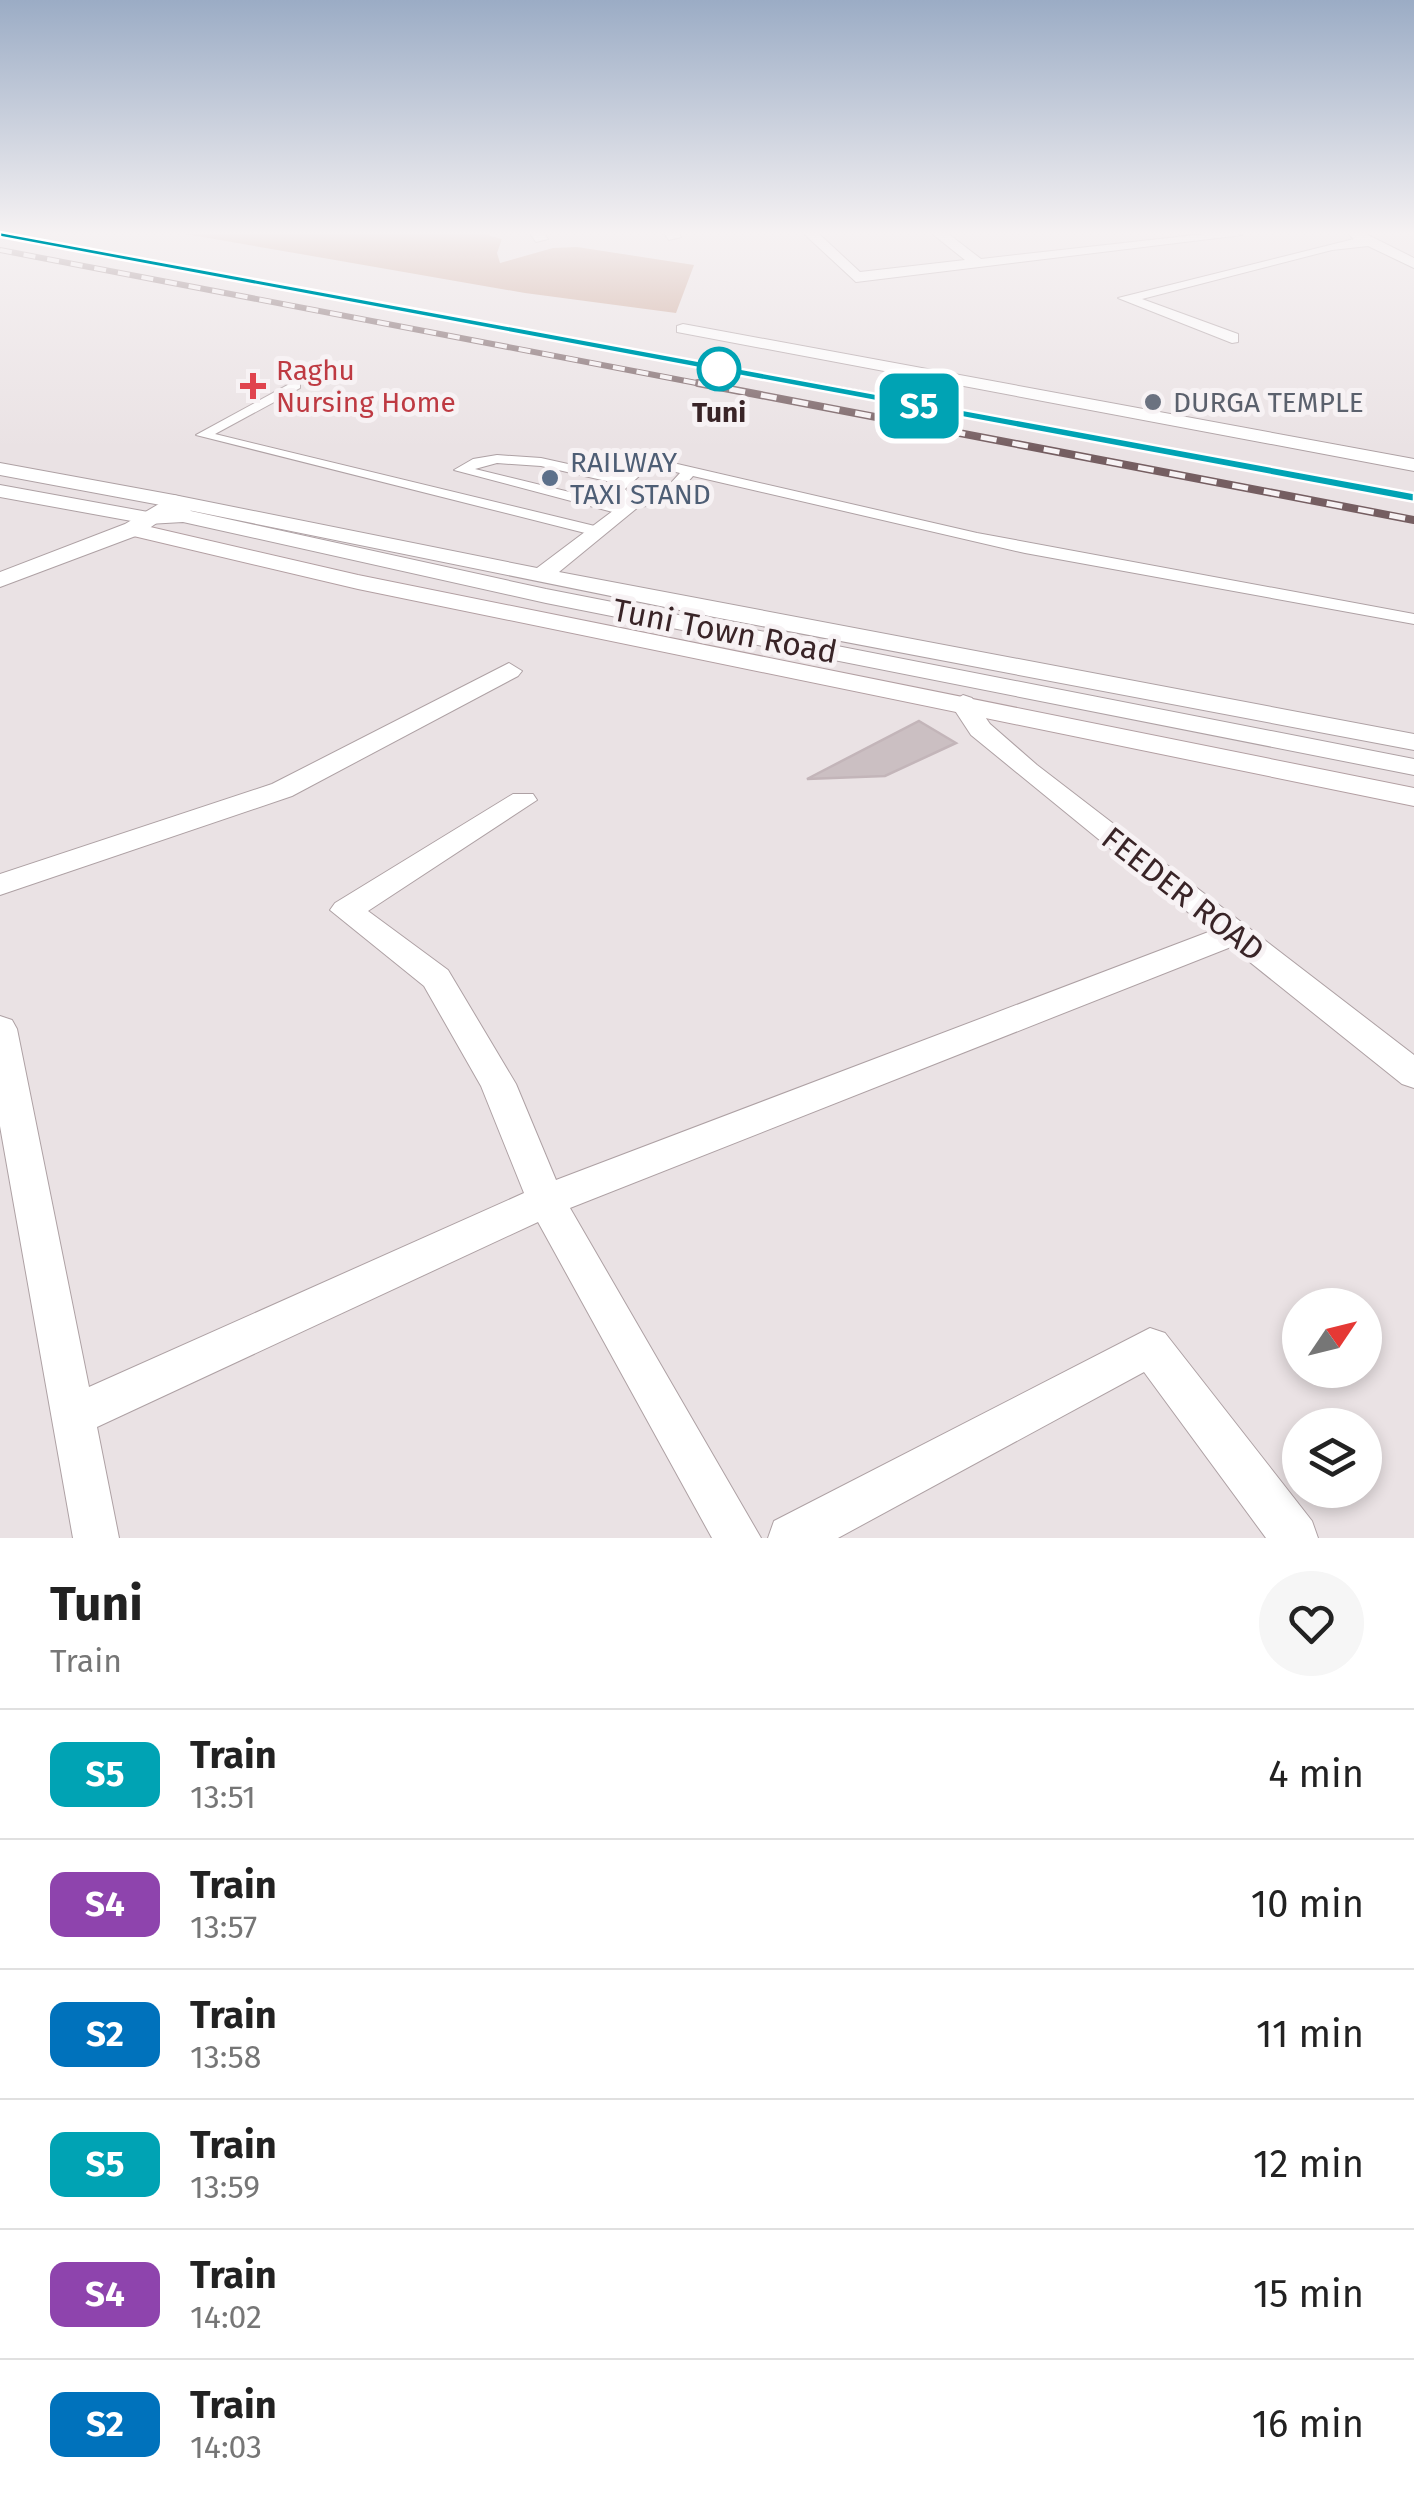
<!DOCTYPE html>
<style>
body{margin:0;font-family:"Fira Sans",sans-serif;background:#f6f6f6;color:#222;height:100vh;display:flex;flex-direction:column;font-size:38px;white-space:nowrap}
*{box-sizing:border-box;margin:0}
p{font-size:32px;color:#767676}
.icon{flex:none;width:55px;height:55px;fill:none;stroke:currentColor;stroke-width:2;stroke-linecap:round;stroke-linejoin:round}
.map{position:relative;height:1538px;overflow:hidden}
.details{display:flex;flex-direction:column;background:#fff;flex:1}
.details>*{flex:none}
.badge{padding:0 20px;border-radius:15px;font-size:35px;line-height:65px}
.needle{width:65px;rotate:55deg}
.tools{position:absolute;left:1282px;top:1288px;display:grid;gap:20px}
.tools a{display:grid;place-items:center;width:100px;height:100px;border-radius:50%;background:#fff;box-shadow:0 5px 15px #0003;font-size:50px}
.map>.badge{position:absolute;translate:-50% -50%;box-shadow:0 0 0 5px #fff}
.round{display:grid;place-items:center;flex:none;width:105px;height:105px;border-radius:52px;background:#f6f6f6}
.overview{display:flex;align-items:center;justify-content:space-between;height:170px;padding:0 50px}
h1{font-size:48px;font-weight:700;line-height:75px}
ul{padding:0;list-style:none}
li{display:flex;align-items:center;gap:30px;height:130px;padding:0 50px;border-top:2px solid #e0e0e0}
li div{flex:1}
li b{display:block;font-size:38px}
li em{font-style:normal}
li .badge{min-width:110px;font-weight:700;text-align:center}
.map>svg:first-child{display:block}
.water{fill:#c9a190}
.building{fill:#cbbfc2;stroke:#c3b5b9;stroke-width:2.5}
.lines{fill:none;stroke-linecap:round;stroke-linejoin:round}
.service-casing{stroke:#aea1a4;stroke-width:2}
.minor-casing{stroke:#aea1a4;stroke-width:2}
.tertiary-casing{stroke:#aea1a4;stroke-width:2}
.secondary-casing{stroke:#b29fa2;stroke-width:2}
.service{fill:#fff;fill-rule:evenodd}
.minor{fill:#fff;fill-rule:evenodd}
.tertiary{fill:#fff;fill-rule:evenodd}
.secondary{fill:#fff;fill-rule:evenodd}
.rail-far1-casing{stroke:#755e61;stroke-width:6}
.rail-casing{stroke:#755e61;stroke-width:8}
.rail-far1{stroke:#f7f2f4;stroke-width:4;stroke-dasharray:12;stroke-linecap:butt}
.rail{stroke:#f7f2f4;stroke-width:5;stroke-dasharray:16;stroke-linecap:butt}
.line{fill:#00a3b4;stroke:#fff;stroke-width:2.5}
.stop-dot{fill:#fff;stroke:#00a3b4;stroke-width:5}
.health-dot{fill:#e0444e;stroke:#f7f2f4;stroke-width:4}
.worship-dot{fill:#6b7280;stroke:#f7f2f4;stroke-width:4}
.service-dot{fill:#5c6f8a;stroke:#f7f2f4;stroke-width:4}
.labels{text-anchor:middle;stroke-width:10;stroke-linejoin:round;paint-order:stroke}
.far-health-label{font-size:28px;fill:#be3a42;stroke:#f7f2f4;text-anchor:start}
.far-worship-label{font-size:28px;fill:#5b616d;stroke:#f7f2f4;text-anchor:start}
.far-stop-label{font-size:28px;font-weight:bold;fill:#392427;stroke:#f7f2f4}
.far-service-label{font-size:28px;fill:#4e5e75;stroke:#f7f2f4;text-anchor:start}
.street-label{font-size:32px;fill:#392427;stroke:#f7f2f4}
</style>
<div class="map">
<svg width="1414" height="1538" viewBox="0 0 1414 1538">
<rect width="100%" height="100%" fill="#eae2e4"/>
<polygon class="water" points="174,232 476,232 502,239 497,253 500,263 553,248 577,247 694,265 676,313 525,293"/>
<polygon class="building" points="919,721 956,743 885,776 807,779"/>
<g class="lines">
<defs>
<g id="service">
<polygon points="295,381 300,382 300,388 215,434 603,528 605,531 597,536 196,435"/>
<path d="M 497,455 L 541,458 L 622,476 L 647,457 L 977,533 L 1414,614 L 1414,624 L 1025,553 L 693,476 L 669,503 L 631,508 L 629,513 L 624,515 L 454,470 L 473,459 ZM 497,463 L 541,466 L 615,483 L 610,489 L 623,505 L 475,469 ZM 650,466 L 680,473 L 659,496 L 634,499 L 625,489 Z"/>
</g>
<g id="minor">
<polygon points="529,232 543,232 548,239 536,242"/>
<polygon points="663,232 678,232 681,237 669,240"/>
<polygon points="802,232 817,232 860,272 965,260 930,232 946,232 981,259 1222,232 1242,235 856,282"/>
<polygon points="1346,232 1362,232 1414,258 1414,268 1368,246 1332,250 1142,299 1238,334 1238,342 1232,343 1118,298 1354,239"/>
<polygon points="683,324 1414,459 1414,471 677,332 677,326"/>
<polygon points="174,495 537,568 630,498 640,504 637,508 559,572 1414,734 1414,750 714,617 178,508 141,534 0,587 0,572 125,524"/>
<polygon points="509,663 522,671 518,676 292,796 0,895 0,874 272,784"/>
<polygon points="963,695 972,698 990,724 1037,765 1414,1055 1414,1088 1402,1084 1231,947 570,1208 761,1538 712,1538 538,1222 97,1427 119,1538 73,1538 0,1126 0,1016 12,1020 17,1029 89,1387 524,1193 481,1086 424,986 330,910 335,903 513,794 533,794 537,800 368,911 448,970 516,1084 556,1180 1211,931 971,735 950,703"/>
<polygon points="1150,1328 1165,1333 1312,1521 1318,1538 1266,1538 1144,1372 838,1538 768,1538 774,1521"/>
</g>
<polygon id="tertiary" points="0,463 174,495 181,497 191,511 546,589 1414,759 1414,775 546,603 183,522 148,524 0,497 0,485 148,512 169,510 166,506 0,475"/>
<polygon id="secondary" points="133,523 358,575 1414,788 1414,806 358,589 125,534 122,529"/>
</defs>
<use href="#service" class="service-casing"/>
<use href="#minor" class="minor-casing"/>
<use href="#tertiary" class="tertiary-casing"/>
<use href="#secondary" class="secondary-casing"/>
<use href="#service" class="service"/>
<use href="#minor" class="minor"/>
<use href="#tertiary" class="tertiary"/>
<use href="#secondary" class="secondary"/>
<defs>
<g id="rail-far1">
<polyline points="0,250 712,386"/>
<polyline points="482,324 813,386"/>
</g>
<g id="rail">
<polyline points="698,383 1414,520"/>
<polyline points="800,383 1414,498"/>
</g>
</defs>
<use href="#rail-far1" class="rail-far1-casing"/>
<use href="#rail" class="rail-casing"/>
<use href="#rail-far1" class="rail-far1"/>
<use href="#rail" class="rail"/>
</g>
<linearGradient id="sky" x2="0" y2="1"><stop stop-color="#9bacc5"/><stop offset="0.52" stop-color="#f6f2f3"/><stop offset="1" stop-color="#f6f2f3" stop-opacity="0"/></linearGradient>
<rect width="1414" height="448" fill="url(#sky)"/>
<polygon class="line" points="0,232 1414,493 1414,502 0,237"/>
<circle class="stop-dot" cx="719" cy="369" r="20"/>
<path class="health-dot" d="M248 371h10v10h10v10h-10v10h-10v-10h-10v-10h10z"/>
<circle class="worship-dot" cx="1153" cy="402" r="10"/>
<circle class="service-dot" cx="550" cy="478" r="10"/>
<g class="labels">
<g class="far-health-label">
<text x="276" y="380">Raghu<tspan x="276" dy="32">Nursing Home</tspan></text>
</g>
<g class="far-worship-label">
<text x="1173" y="412">DURGA TEMPLE</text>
</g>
<g class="far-stop-label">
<text x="719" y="422">Tuni</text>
</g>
<g class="far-service-label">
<text x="570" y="472">RAILWAY<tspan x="570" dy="32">TAXI STAND</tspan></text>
</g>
<g class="street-label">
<text transform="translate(725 631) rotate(11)" y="11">Tuni Town Road</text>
<text transform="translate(1183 894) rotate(38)" y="11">FEEDER ROAD</text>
</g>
</g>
</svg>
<div class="tools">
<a><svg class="needle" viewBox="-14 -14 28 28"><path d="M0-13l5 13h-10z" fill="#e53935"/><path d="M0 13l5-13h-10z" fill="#767676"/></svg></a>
<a><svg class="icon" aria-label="layers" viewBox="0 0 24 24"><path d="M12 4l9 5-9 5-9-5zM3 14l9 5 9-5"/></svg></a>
</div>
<b class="badge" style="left:919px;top:406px;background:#00a3b4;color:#fff">S5</b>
</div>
<section class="details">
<div class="overview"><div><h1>Tuni</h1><p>Train</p></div><a class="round"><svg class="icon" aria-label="heart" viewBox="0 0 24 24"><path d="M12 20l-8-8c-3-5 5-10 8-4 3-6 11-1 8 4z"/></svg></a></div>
<ul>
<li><span class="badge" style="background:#00a3b4;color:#fff">S5</span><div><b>Train</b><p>13:51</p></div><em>4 min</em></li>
<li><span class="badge" style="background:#8e44ad;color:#fff">S4</span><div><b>Train</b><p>13:57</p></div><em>10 min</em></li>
<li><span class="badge" style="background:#0072bc;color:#fff">S2</span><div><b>Train</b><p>13:58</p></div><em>11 min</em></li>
<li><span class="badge" style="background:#00a3b4;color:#fff">S5</span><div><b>Train</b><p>13:59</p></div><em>12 min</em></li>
<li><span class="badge" style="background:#8e44ad;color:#fff">S4</span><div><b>Train</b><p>14:02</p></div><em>15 min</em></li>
<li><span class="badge" style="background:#0072bc;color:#fff">S2</span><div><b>Train</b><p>14:03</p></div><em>16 min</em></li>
</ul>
</section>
